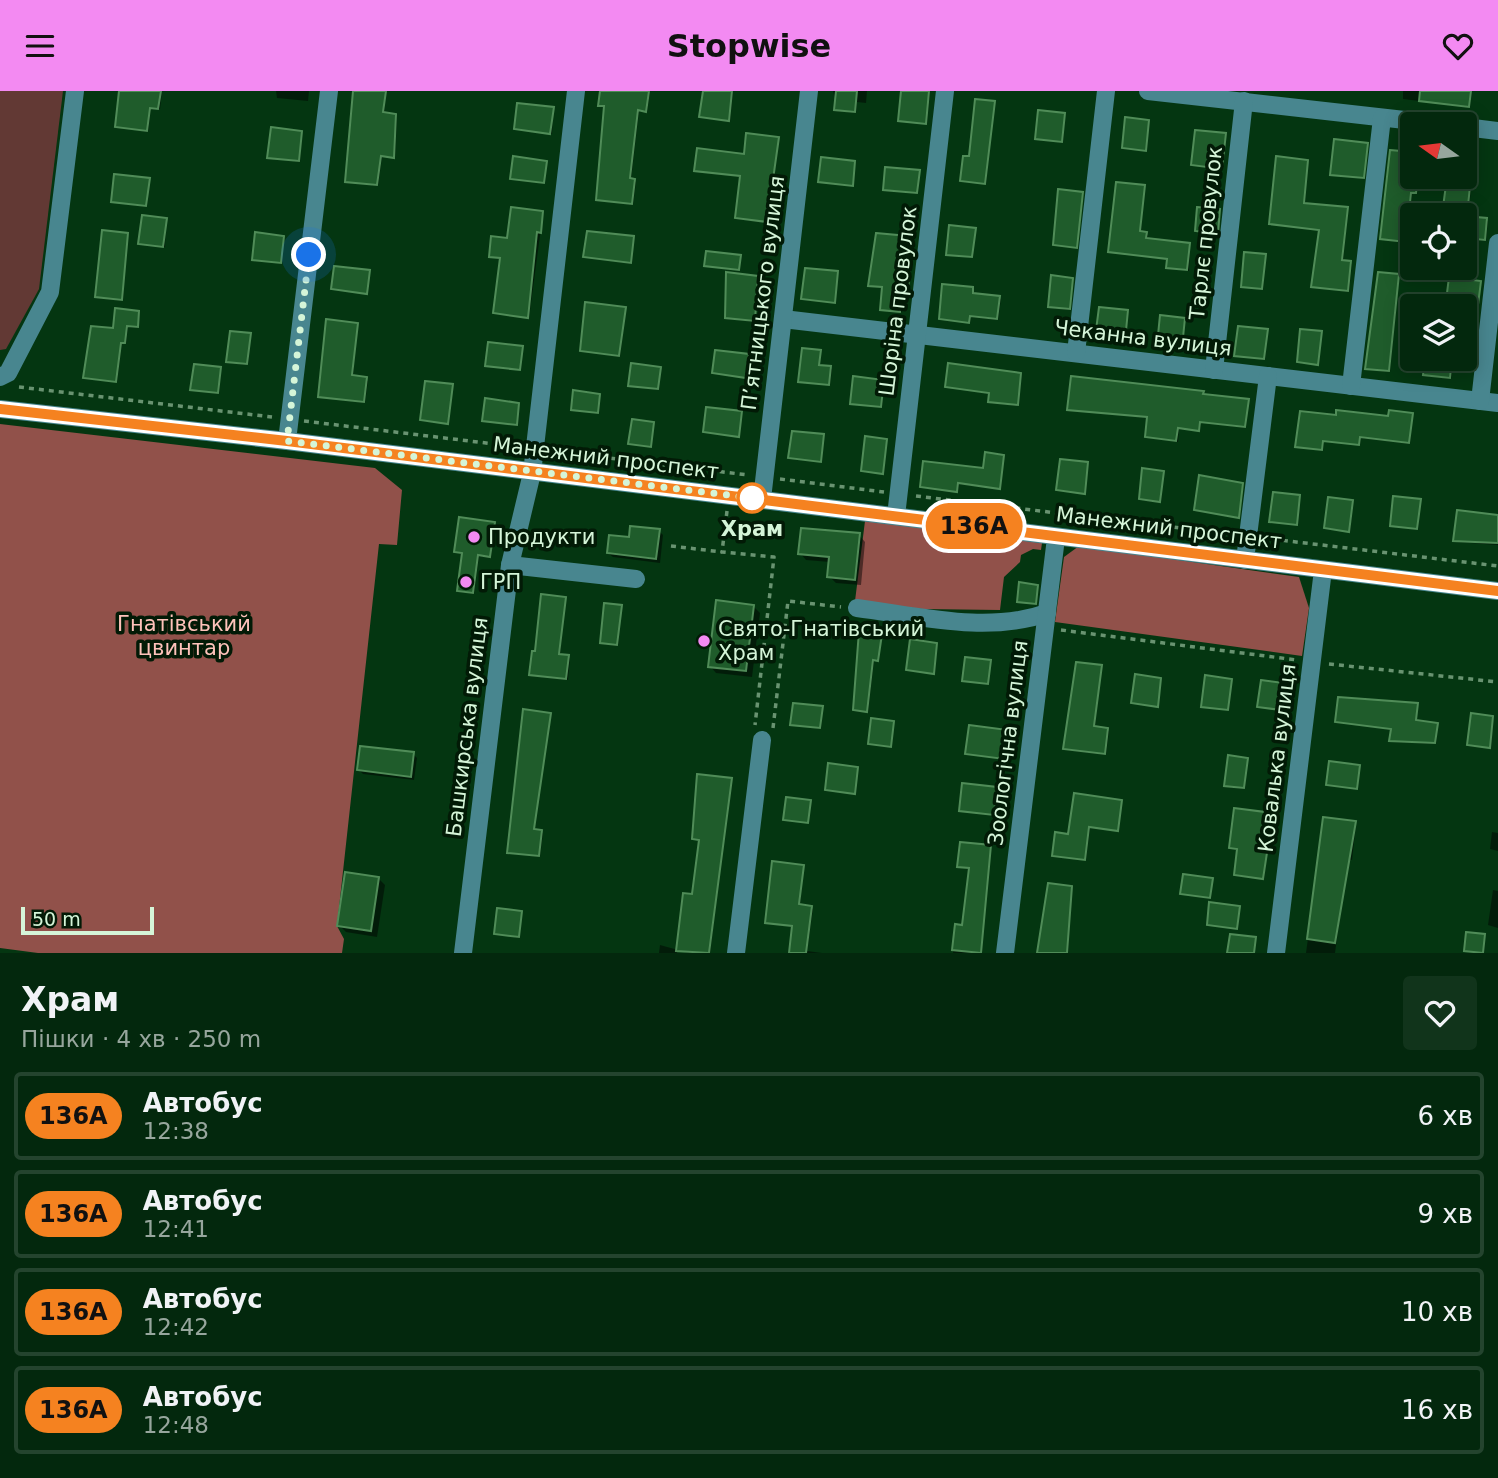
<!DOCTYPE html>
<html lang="uk">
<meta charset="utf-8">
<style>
body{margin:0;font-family:"DejaVu Sans",sans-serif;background:#11341b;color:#f1f3f6;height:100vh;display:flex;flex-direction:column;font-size:26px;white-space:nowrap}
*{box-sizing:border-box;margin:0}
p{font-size:23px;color:#97a69d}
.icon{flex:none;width:38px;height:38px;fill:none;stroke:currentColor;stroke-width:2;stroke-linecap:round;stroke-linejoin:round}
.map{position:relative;height:862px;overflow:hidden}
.panel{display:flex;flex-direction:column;background:#03280d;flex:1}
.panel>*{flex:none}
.badge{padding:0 14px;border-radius:23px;font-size:24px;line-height:46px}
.needle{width:46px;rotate:284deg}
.tools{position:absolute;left:1400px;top:21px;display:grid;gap:14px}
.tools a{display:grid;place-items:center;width:77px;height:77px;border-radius:7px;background:#03280d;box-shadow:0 4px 18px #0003,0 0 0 2px #24442e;font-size:35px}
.scale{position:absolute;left:21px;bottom:18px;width:133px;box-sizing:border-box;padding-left:7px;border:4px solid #d5f5d8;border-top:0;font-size:19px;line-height:24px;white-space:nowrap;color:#d5f5d8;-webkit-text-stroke:5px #021a06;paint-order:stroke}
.you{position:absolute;width:35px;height:35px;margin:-18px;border:5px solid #fff;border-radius:50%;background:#1a73e8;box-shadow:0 0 0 10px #1a73e833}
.map>.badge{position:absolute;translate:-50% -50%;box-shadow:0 0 0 4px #fff}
.round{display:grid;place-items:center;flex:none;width:74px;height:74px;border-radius:7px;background:#11341b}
.overview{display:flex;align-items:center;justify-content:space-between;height:119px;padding:0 21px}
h1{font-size:33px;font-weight:700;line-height:52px}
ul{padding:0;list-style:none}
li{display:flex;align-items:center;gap:21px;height:88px;margin:0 14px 10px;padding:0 7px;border:4px solid #24442e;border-radius:7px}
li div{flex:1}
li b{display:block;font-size:26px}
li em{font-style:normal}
li .badge{min-width:77px;font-weight:700;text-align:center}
header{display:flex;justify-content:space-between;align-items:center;height:91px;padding:0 21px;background:#f38af2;color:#111;font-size:32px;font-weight:700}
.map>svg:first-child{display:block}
.green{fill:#623934}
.forest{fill:#91514a}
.shadow{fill:#0007}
.building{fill:#1f5c2b;stroke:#508c58;stroke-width:2}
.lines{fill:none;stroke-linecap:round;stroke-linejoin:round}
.path{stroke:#699371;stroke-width:3.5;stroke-dasharray:5 5;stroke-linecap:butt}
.minor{stroke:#48868f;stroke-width:18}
.line-casing{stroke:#fff;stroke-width:16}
.line{stroke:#f58220;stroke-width:10}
.walk{stroke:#d5f5d8;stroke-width:7;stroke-dasharray:0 12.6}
.stop-dot{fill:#fff;stroke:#f58220;stroke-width:3.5}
.poi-dot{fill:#f38af2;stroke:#021a06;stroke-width:2.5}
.labels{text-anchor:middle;stroke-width:7;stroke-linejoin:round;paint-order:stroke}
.street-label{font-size:21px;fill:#d5f5d8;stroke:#021a06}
.stop-label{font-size:21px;font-weight:bold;fill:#d5f5d8;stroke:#021a06}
.poi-label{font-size:21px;fill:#d5f5d8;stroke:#021a06;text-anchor:start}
.park-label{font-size:21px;fill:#fec2ba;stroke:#021a06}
</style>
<header><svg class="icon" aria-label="menu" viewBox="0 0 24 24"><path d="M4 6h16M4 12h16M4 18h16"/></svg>Stopwise<svg class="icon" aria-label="heart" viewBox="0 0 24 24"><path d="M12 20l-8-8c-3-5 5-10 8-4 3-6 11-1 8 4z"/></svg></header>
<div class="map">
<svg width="1498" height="862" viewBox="0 0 1498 862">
<rect width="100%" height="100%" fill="#043611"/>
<polygon class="green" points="0,0 63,0 39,198 6,258 0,259"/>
<g class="forest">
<polygon points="0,333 375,377 402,399 397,454 379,453 337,835 344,848 342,862 38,862 0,857"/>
<polygon points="865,430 1042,452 1041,459 1033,458 1021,464 1020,471 1004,486 1000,519 922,518 855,510"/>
<polygon points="1079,455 1299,486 1309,517 1302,565 1055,531 1064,466"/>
</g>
<g class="shadow">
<polygon points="121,0 162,0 160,18 151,17 148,41 117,36"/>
<polygon points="276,0 309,0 308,10 277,7"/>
<polygon points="354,0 386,0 384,23 397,26 395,67 382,66 378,95 347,90"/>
<polygon points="602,0 650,0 647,21 639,20 631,89 636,91 633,114 597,108 606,16 600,14"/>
<polygon points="705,0 733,0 730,31 701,26"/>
<polygon points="833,0 867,0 866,12 857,11 856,22 838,20"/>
<polygon points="903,0 930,0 927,33 900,29"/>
<polygon points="1403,0 1472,0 1470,16 1403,8"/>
<polygon points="994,11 986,93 964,91 970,67"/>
<polygon points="553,18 552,43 515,38"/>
<polygon points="1065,23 1063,52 1037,47"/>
<polygon points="1149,30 1147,60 1125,58 1124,56"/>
<polygon points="302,41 300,71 269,66"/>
<polygon points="1225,44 1223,78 1193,73"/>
<polygon points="778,47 768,132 739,128 742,86 696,80 745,65"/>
<polygon points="1367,53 1365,88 1332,83"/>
<polygon points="1391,61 1412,63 1412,86 1419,86 1417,103 1412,103 1407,151 1382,147"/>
<polygon points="1465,67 1474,70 1468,127 1488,130 1486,150 1465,148 1465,151 1465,124 1443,124 1447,86 1465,86"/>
<polygon points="1307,70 1305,113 1348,120 1343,171 1352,173 1349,201 1313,196 1321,139 1271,132"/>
<polygon points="546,71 545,93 512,87"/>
<polygon points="855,71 854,95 820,90"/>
<polygon points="919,81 918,103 885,98"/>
<polygon points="149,89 147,116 113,111"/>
<polygon points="1144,96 1141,142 1148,144 1147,149 1190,154 1189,180 1169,178 1168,168 1110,161"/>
<polygon points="1082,103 1078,155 1055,152"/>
<polygon points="1220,120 1219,144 1196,140"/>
<polygon points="543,122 529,227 496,223 502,168 491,165"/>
<polygon points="166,128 165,156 140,152"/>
<polygon points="975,139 973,167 948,163"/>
<polygon points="127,143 123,210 98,207 97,205"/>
<polygon points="283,146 282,173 254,168"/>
<polygon points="633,147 632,173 585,166"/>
<polygon points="907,147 906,170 912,172 909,199 904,199 902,221 883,219 884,197 870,194"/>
<polygon points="1265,165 1263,199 1244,196 1242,195"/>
<polygon points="369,180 368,203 333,198"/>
<polygon points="837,182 836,212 803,207"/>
<polygon points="1399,185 1390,281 1369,279 1367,277"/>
<polygon points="757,187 756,231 728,228 727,226"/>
<polygon points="1072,189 1071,219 1051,217 1050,215"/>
<polygon points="1480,191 1479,214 1448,210"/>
<polygon points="973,198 974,204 1001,208 998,229 971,226 970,232 940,228"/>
<polygon points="626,217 620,266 581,260"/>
<polygon points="1127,221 1126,251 1097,246"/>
<polygon points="139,222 139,237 128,236 126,253 122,252 117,291 86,288 114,239"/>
<polygon points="1184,229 1183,257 1158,253"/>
<polygon points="357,233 353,286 368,290 365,312 322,306"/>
<polygon points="1267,240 1265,269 1236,264"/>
<polygon points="1321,242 1319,274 1300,272 1298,271"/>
<polygon points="250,244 248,274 230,272 228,270"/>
<polygon points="522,257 521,279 487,274"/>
<polygon points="820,260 820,276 832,278 830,294 801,291"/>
<polygon points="748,265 748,287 714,282"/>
<polygon points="1427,268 1454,268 1451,288 1427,285"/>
<polygon points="660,277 659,299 630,294"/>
<polygon points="221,278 219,303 192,299"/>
<polygon points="1021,284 1019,315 991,312 991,303 947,296"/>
<polygon points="884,291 882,317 852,312"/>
<polygon points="452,295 449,333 423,330 422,329"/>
<polygon points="1203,301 1204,305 1248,310 1246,337 1201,331 1200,340 1179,338 1178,351 1149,347 1149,327 1068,318"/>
<polygon points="600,305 599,323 572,319"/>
<polygon points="519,313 518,335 484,329"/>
<polygon points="741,322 740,346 705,341"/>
<polygon points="1412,324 1410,353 1361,347 1360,354 1324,350 1323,360 1297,356"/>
<polygon points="653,332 652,356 630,352"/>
<polygon points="823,345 822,371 790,366"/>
<polygon points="887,350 884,383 865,381 863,380"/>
<polygon points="1003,366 1001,398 959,393 958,401 921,396 984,379"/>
<polygon points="1088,373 1086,403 1058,399"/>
<polygon points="1163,381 1161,412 1142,409 1141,408"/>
<polygon points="1242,394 1240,427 1196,419"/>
<polygon points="1299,406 1298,434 1271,430"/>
<polygon points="1420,410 1418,439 1391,434"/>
<polygon points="1353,411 1350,441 1327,438 1326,437"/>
<polygon points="1459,421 1498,424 1498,454 1457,451"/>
<polygon points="494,432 491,467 479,465 474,503 460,501 464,463 456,461"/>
<polygon points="659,440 663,444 660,472 613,466 608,462 630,448"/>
<polygon points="859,444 865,451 861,494 836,492 829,485 830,471 806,469 800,462"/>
<polygon points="1037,495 1037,514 1018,510"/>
<polygon points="565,507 560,565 570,567 568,589 533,585 537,562"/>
<polygon points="753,515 760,522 752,586 716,582 710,575"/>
<polygon points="621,516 618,555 603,553 602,551"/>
<polygon points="881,544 879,570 874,570 868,621 856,620"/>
<polygon points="937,553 935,583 908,579"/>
<polygon points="990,571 989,594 964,589"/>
<polygon points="1101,576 1095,637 1109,640 1106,664 1067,659"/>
<polygon points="1161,588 1159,616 1133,612"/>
<polygon points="1231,589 1229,620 1203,615"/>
<polygon points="1292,595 1290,621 1259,616"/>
<polygon points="1417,614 1417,631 1438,635 1436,653 1393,651 1392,639 1336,631"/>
<polygon points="822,617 821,638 792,633"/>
<polygon points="551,623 534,739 543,742 540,766 511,762"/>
<polygon points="1493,627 1491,657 1470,655 1469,653"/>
<polygon points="893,631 892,655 870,652"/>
<polygon points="1007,640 1005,668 967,662"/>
<polygon points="413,663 417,667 414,689 363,683 359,679"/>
<polygon points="1247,668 1245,698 1228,696 1226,694"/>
<polygon points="1359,675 1358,698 1328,693"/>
<polygon points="857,678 856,704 827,699"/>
<polygon points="731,689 710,862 687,862 677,858 677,862 659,862 660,854 678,859 694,805 700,750 693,747"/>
<polygon points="996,698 995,725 960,719"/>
<polygon points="1121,710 1119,740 1090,737 1086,769 1054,764 1070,745"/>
<polygon points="1272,723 1264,788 1237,785 1238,759 1231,757"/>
<polygon points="1324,728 1356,733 1352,769 1348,768 1335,862 1306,862"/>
<polygon points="1492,741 1498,742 1498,760 1490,758"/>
<polygon points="990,756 981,862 953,862 956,835 963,836 970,778 958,775"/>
<polygon points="803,776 800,815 813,818 807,860 822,862 790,862 793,836 767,832"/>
<polygon points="378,787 385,794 377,846 346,841 339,834"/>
<polygon points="1212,789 1211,808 1182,803"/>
<polygon points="1071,796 1068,862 1039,862"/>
<polygon points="1493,799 1498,800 1498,837 1488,834"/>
<polygon points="1239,817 1238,838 1208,833"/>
<polygon points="521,821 520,847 496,843"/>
<polygon points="1485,845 1484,862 1465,859"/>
</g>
<g class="building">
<polygon points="119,0 161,0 158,18 150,17 147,40 115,36"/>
<polygon points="353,0 386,0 383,21 396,23 394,67 381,65 377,94 345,91"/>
<polygon points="600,0 649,0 646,21 638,19 630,87 635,88 632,113 596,109 604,15 598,15"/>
<polygon points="703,0 732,0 729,30 699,26"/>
<polygon points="836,0 857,0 855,21 834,19"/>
<polygon points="901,0 929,0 926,33 898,30"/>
<polygon points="1420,0 1471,0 1469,16 1419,10"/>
<polygon points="975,8 995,10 985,93 960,90 963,65 969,65"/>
<polygon points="517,12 554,16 550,43 514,38"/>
<polygon points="1038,19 1065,22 1062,51 1035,48"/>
<polygon points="1125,26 1149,29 1146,60 1122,57"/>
<polygon points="271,36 302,40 299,70 267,67"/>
<polygon points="1195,39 1226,42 1222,78 1191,74"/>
<polygon points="746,42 779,46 767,131 735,127 740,85 694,80 697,57 744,63"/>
<polygon points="1334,48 1368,52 1364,87 1330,84"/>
<polygon points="1390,59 1412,61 1412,86 1418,86 1416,102 1411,102 1406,151 1380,148"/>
<polygon points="513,65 547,70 544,92 510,88"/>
<polygon points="1276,65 1308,69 1304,112 1348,116 1342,169 1351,170 1348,200 1311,196 1319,139 1269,133"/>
<polygon points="821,66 855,70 853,95 818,91"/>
<polygon points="885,76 920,79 917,102 883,99"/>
<polygon points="114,83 150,87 146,115 111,111"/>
<polygon points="1447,86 1471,86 1467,124 1442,124"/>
<polygon points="1116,91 1145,94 1140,140 1147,141 1146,147 1190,152 1187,179 1166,177 1167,168 1108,161"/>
<polygon points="1058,98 1083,101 1077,157 1053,154"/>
<polygon points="511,116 543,120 541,142 537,141 528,227 493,222 500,167 489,166 491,145 507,147"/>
<polygon points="1197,116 1220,118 1218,143 1195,140"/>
<polygon points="142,124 167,127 163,156 138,153"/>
<polygon points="1465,125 1487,127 1485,149 1465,147"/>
<polygon points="949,134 976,137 972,166 946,164"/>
<polygon points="102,139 128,142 122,209 95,206"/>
<polygon points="587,140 634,145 631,172 583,166"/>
<polygon points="255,141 284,145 281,172 252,169"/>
<polygon points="876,142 908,145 906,168 911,169 908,199 903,198 900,221 880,219 882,196 868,195"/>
<polygon points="706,160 741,164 739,179 704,175"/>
<polygon points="1244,161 1266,163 1262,198 1241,196"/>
<polygon points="334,175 370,179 367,203 331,198"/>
<polygon points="805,177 838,180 835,212 801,208"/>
<polygon points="726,181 758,185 755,230 725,227"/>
<polygon points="1378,181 1399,183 1389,280 1365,278"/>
<polygon points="1051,184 1073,187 1070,218 1048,216"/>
<polygon points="1449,186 1481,190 1478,214 1446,210"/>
<polygon points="942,193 973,196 973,202 1000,205 997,228 970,225 969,232 939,228"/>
<polygon points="585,211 626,216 619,265 580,260"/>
<polygon points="1099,216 1128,219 1125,250 1095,247"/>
<polygon points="115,217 139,220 138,236 127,235 125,252 121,252 116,291 83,287 91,235 113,237"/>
<polygon points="1160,224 1185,227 1182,256 1157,254"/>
<polygon points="326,228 358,232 352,284 367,286 364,311 318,306"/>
<polygon points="1238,235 1268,238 1264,268 1234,265"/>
<polygon points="1300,238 1322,240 1318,274 1297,271"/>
<polygon points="230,240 251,242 247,273 226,271"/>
<polygon points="488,251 523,255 520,279 485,275"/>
<polygon points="802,257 821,259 819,274 831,275 829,294 798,291"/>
<polygon points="715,259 749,263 746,287 712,282"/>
<polygon points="1425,268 1452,268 1450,287 1423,284"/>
<polygon points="631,272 661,276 658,298 628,295"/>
<polygon points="948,272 1021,282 1018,314 988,311 989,302 945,296"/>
<polygon points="194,273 221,276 218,302 190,299"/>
<polygon points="853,285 884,289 881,316 850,313"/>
<polygon points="1071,285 1204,300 1203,303 1249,308 1245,336 1200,331 1199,340 1178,337 1176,350 1145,346 1147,326 1067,319"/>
<polygon points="425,290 453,293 448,333 420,329"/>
<polygon points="573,299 600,303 598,322 571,319"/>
<polygon points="485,307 519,312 517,334 482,330"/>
<polygon points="706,316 742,320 739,346 703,341"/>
<polygon points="1336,319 1388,325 1389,319 1413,322 1409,352 1360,346 1359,354 1323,350 1322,359 1295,356 1300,320 1336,324"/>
<polygon points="632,328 654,331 651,356 628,353"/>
<polygon points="792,340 824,343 821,371 788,367"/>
<polygon points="865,345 887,348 883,383 861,380"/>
<polygon points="985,361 1004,364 1000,398 958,392 957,401 920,396 923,370 983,377"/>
<polygon points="1060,368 1088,371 1085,403 1056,399"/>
<polygon points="1142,377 1164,380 1160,411 1139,408"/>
<polygon points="1199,384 1243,392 1239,427 1194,419"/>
<polygon points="1273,401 1300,404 1297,434 1269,431"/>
<polygon points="1393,405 1421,408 1417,438 1390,435"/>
<polygon points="1328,406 1353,409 1349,441 1324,437"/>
<polygon points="1457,419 1498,424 1498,452 1453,450"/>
<polygon points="459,426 495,431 490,466 478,464 473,502 457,500 462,462 454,461"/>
<polygon points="630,435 660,438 656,468 607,462 609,444 629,446"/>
<polygon points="801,437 860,442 855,489 827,486 829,466 798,463"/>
<polygon points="1019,491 1038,494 1036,513 1017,511"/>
<polygon points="541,503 566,506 559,563 569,564 566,588 529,584 532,560 535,560"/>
<polygon points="716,509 754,514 746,580 708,576"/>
<polygon points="604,512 622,514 617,554 600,552"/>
<polygon points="859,540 882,543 878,570 873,569 867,621 853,619"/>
<polygon points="910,548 937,552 934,583 906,579"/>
<polygon points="965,566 991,569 988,593 962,590"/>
<polygon points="1076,571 1102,574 1094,635 1108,637 1105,663 1063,658"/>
<polygon points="1135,583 1161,587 1158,616 1131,612"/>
<polygon points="1205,584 1232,588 1228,619 1201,616"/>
<polygon points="1261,589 1292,593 1289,620 1257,616"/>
<polygon points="1338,606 1418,612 1416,629 1438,632 1435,652 1389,650 1391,638 1335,631"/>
<polygon points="793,612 823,615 820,637 790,634"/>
<polygon points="523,618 551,622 534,738 542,739 539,765 507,762"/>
<polygon points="1471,622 1493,625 1490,657 1467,654"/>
<polygon points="871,627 894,630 891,656 868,653"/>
<polygon points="969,634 1008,639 1004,668 965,663"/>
<polygon points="360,655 414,661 411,686 357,679"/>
<polygon points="1228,664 1248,667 1244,697 1224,695"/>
<polygon points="1329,670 1360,674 1357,698 1326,694"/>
<polygon points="828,672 858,676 855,703 825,699"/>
<polygon points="697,683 732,687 709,862 676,860 683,802 692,803 699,749 692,748"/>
<polygon points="962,692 997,696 994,724 959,720"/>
<polygon points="1074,702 1122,709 1118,740 1089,736 1085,769 1052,765 1055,741 1068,743"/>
<polygon points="786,706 811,709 808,732 783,729"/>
<polygon points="1234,717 1273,722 1263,788 1234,784 1237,758 1229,757"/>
<polygon points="1323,726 1356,730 1335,852 1307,848"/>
<polygon points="960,751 991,754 981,862 952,859 955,833 962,834 969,777 957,776"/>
<polygon points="772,770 804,774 799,813 812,815 806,862 789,862 792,835 765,832"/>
<polygon points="345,781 379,786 371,840 337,835"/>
<polygon points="1183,783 1213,787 1210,807 1180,803"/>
<polygon points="1048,792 1072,795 1067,862 1037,862"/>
<polygon points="1209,811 1240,815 1237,838 1207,834"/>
<polygon points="497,817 522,820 519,846 494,843"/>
<polygon points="1466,841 1485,843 1483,862 1464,860"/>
<polygon points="1230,843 1256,846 1254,862 1227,862"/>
</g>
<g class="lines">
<g class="path">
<polyline points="19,296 272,326"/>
<polyline points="304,330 519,356"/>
<polyline points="551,360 748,384"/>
<polyline points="780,388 884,401"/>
<polyline points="916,405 1231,443"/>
<polyline points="727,420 722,461 774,466 755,634"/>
<polyline points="1263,447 1498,475"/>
<polyline points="671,455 722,461"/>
<polyline points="1061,539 1297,569"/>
<polyline points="1329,573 1498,591"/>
<polyline points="773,637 788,510 841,516"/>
</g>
<g class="minor">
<polyline points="1148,0 1440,33"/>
<polyline points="1465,36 1498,40"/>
<polyline points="783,228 1498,312"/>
<polyline points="1076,262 1106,0"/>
<polyline points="1214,279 1244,10"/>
<polyline points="0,286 8,282 50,201 75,0"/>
<polyline points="1351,295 1382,27"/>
<polyline points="1480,310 1498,152"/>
<polyline points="0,318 287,350 1498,500"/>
<polyline points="287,350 329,0"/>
<polyline points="762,408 809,0"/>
<polyline points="896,425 945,0"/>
<polyline points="1245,469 1268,285"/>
<polyline points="510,474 636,488"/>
<path d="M 857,517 C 919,525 987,543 1047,522"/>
<polyline points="463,862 510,474 532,382 576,0"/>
<polyline points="736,862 762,649"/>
<polyline points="1005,862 1056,447"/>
<polyline points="1276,862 1323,479"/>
</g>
</g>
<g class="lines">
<defs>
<polyline id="line" points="0,318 287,350 1498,500"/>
</defs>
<use href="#line" class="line-casing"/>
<use href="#line" class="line"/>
<polyline class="walk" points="309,164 287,350 752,407"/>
</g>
<circle class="stop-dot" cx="752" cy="407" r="14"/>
<g class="poi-dot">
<circle cx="474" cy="446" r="7"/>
<circle cx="466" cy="491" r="7"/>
<circle cx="704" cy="550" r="7"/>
</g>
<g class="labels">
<g class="street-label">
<text transform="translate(1206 142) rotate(-84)" y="7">Тарлє провулок</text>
<text transform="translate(763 202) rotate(-83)" y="7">П’ятницького вулиця</text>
<text transform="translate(898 210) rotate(-83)" y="7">Шоріна провулок</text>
<text transform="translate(1143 247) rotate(7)" y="7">Чеканна вулиця</text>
<text transform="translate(606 367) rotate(7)" y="7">Манежний проспект</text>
<text transform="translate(1169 437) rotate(7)" y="7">Манежний проспект</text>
<text transform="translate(467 636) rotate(-83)" y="7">Башкирська вулиця</text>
<text transform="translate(1008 652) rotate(-83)" y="7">Зоологічна вулиця</text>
<text transform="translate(1277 667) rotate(-83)" y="7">Ковалька вулиця</text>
</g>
<g class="stop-label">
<text x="752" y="445">Храм</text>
</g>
<g class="poi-label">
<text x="488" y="453">Продукти</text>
<text x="480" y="498">ГРП</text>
<text x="718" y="545">Свято-Гнатівський<tspan x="718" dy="24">Храм</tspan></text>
</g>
<g class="park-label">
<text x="184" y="540">Гнатівський<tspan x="184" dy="24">цвинтар</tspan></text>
</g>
</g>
</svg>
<div class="tools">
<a><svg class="needle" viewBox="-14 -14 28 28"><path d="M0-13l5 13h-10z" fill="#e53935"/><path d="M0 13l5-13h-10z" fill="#97a69d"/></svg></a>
<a><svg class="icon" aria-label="locate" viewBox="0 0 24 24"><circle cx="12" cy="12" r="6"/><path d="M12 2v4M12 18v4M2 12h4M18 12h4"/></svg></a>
<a><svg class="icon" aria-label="layers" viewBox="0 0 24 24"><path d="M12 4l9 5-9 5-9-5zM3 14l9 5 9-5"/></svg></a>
</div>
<div class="scale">50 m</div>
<div class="you" style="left:309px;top:164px"></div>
<b class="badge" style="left:974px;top:435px;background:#f58220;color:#111">136А</b>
</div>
<section class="panel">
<div class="overview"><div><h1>Храм</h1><p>Пішки · 4 хв · 250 m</p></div><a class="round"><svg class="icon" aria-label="heart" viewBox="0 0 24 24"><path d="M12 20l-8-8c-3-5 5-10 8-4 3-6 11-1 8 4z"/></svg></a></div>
<ul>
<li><span class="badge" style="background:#f58220;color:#111">136А</span><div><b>Автобус</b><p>12:38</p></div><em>6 хв</em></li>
<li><span class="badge" style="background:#f58220;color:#111">136А</span><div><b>Автобус</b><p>12:41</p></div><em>9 хв</em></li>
<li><span class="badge" style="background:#f58220;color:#111">136А</span><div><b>Автобус</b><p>12:42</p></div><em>10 хв</em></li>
<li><span class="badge" style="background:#f58220;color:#111">136А</span><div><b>Автобус</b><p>12:48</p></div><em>16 хв</em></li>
</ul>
</section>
